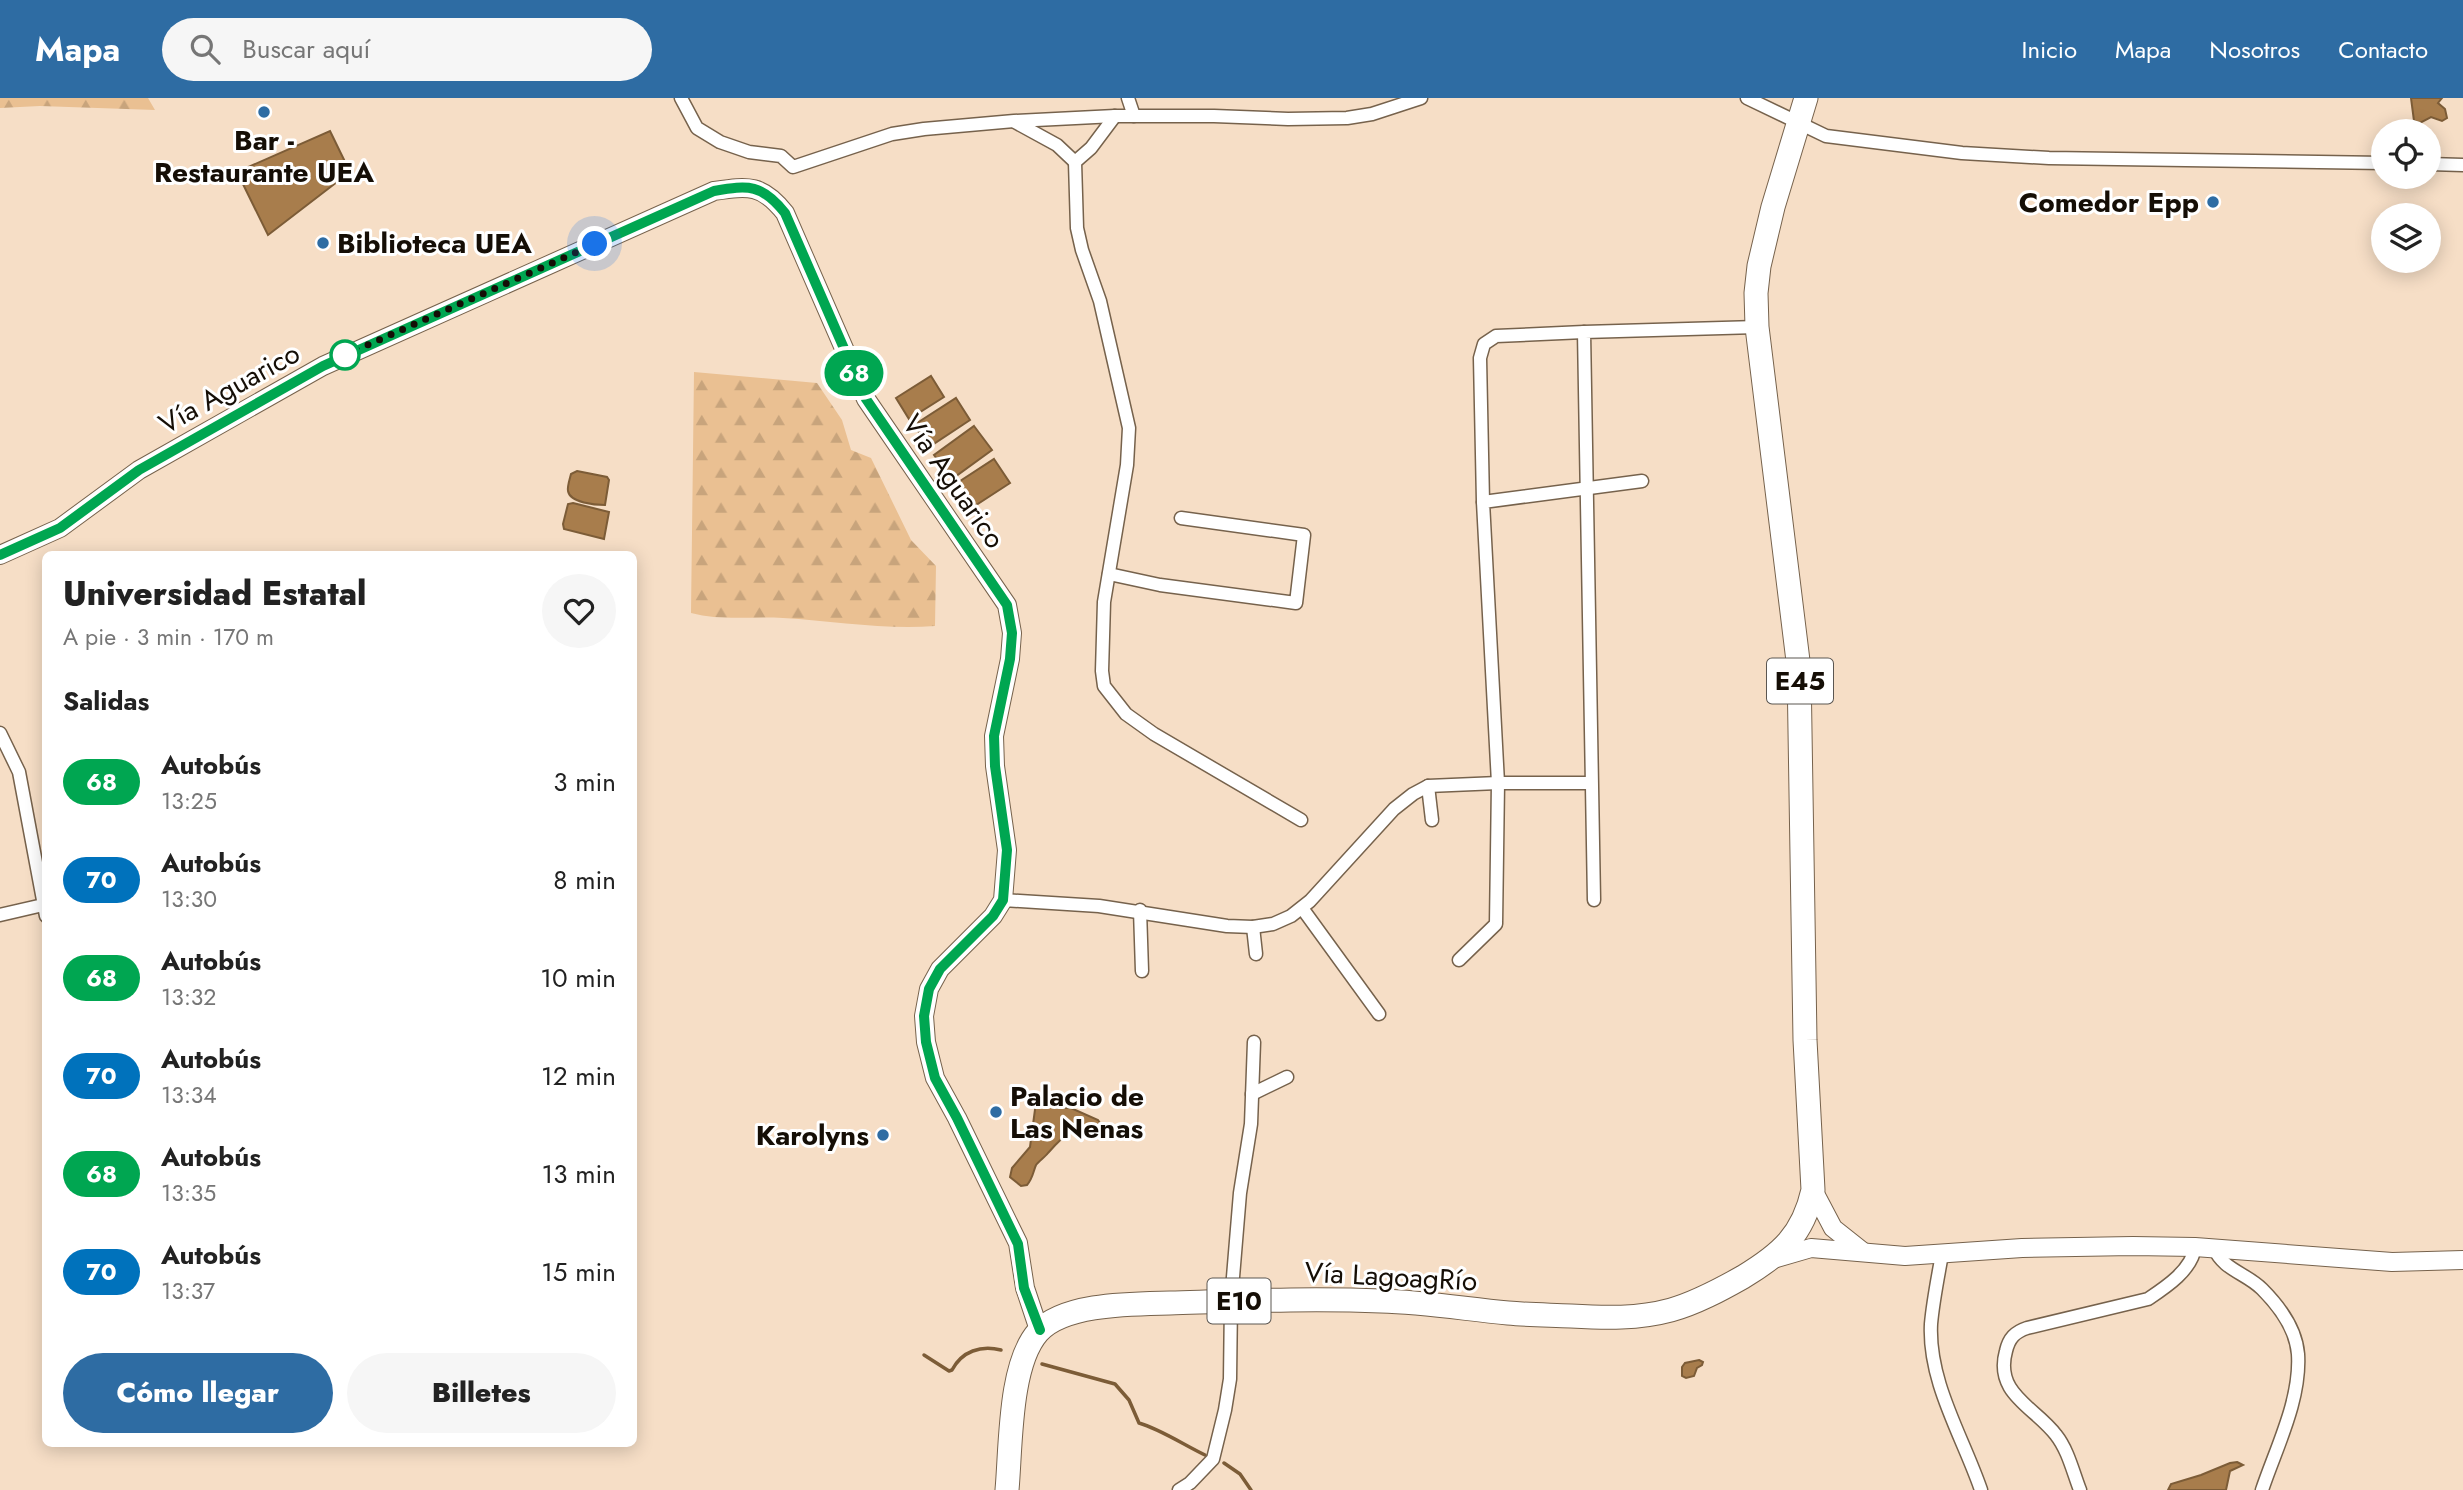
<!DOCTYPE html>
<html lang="es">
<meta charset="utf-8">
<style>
body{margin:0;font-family:Jost,sans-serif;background:#f6f6f6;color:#222;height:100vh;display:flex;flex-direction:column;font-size:26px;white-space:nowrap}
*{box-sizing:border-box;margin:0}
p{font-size:23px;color:#767676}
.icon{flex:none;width:38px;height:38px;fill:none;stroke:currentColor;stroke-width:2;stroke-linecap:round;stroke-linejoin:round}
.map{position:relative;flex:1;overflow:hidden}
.details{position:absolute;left:42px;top:453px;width:595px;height:896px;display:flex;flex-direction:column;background:#fff;border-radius:10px;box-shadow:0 4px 18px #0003}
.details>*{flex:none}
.badge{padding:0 14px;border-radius:23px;font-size:24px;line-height:46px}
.controls{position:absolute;left:2371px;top:21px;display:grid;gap:14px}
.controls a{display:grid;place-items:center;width:70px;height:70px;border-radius:50%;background:#fff;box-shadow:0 4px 18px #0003;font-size:35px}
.you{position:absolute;width:35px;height:35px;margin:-18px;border:5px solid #fff;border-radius:50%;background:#1a73e8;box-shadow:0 0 0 10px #1a73e833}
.map>.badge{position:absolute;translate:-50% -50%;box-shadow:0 0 0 4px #fff}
h2{padding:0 21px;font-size:26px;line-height:63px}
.round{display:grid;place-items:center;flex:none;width:74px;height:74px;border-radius:37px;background:#f6f6f6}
.overview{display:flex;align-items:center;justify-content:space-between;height:119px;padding:0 21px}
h1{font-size:33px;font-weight:800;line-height:52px}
.button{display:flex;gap:14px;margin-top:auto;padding:14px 21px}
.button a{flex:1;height:80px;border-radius:42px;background:#2e6ca3;color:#fff;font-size:28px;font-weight:800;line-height:80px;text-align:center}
.button a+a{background:#f6f6f6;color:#222}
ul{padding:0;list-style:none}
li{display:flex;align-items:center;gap:21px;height:98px;padding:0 21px}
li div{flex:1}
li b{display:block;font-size:26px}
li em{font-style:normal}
li .badge{min-width:77px;font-weight:700;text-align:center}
header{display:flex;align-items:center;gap:42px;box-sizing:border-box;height:98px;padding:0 35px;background:#2e6ca3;color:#fff}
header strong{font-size:33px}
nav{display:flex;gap:38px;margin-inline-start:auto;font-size:24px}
.search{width:490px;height:63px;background:#f6f6f6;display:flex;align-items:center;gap:18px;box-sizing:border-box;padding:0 24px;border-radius:38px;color:#767676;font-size:26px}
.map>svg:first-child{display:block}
.forest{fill:url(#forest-firs)}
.water{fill:#a87d4c;stroke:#7c5c37;stroke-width:2}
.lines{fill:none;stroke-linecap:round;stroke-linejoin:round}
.stream{stroke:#7c5c37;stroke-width:3.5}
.street-casing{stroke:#76624c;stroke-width:15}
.secondary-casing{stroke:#76624c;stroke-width:20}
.highway-casing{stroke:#76624c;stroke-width:25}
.street{stroke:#fff;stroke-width:12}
.secondary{stroke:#fff;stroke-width:18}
.highway{stroke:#fff;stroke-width:23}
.line-casing{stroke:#fff;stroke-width:16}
.line{stroke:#00a651;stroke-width:10}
.walk{stroke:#150e06;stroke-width:7;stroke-dasharray:0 12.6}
.poi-dot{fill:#2e6ca3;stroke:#fff;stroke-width:2.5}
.stop-dot{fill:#fff;stroke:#00a651;stroke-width:3.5}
.labels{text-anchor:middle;stroke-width:6;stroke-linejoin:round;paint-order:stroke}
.shield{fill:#fff;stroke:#5b5651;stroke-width:2}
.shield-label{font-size:26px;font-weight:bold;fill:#150e06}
.poi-label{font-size:28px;font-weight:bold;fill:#150e06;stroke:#fff;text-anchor:end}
.street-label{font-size:28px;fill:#150e06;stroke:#fff}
</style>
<header>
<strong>Mapa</strong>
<div class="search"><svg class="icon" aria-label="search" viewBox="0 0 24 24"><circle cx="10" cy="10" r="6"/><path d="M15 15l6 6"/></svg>Buscar aquí</div>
<nav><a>Inicio</a><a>Mapa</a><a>Nosotros</a><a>Contacto</a></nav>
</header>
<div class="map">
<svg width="2463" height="1392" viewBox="0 0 2463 1392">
<defs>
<pattern id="forest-firs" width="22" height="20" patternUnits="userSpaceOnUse" patternTransform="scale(1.75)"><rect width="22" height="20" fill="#eac092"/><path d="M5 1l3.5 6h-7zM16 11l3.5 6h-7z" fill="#c8a47c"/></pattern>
</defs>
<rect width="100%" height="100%" fill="#f6dec6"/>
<g class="forest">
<polygon points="0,0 148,0 155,12 40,8 0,10"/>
<path d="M 694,274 L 817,285 L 842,322 L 851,352 L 871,360 L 911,442 L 936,468 L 935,528 C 885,532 834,523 783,520 C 753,518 721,523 691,515 Z"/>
</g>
<g class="water">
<polygon points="2411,0 2442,0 2438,5 2445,11 2447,20 2442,23 2431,19 2420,25 2414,23"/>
<polygon points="330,33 350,74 268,137 237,74"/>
<polygon points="931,278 944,299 909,321 896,300"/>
<polygon points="956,300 970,322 929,349 914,327"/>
<polygon points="974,328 992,352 952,381 934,357"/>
<polygon points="994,361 1010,385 970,411 954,387"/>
<path d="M 577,373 L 607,379 L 609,382 L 605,407 C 596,407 570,405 568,393 C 567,389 570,380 571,376 Z"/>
<polygon points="573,405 609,414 604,441 564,431 563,426 568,406"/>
<path d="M 1036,1004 L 1059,1010 L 1071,1010 L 1098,1022 L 1104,1031 C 1078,1021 1063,1038 1048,1055 C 1045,1059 1039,1063 1036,1067 C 1033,1074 1033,1080 1027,1087 L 1021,1088 L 1010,1079 L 1012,1070 L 1030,1049 Z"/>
<polygon points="1699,1262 1703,1264 1702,1267 1697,1270 1694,1278 1686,1280 1682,1278 1682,1269 1685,1265"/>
<polygon points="2237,1364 2243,1367 2230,1373 2226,1392 2168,1392 2171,1386 2201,1377 2230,1365"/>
</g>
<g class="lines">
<g class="stream">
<path d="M 924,1257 L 949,1273 L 952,1272 C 962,1253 981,1247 1001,1252"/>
<path d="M 1042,1266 L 1115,1286 L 1129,1302 L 1139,1325 C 1160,1331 1184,1347 1205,1357"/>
<polyline points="1224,1365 1240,1376 1251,1392"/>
</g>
<defs>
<g id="street">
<polyline points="681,0 697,30 720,44 749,54 781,58 793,69 892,36 924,31 1014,23 1115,18 1214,18 1288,21 1347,20 1372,16 1421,0"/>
<polyline points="1128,0 1134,18"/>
<polyline points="1747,0 1826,38 1962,55 2049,60 2384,65"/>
<polyline points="1115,18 1091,50 1075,64 1077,130 1082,152 1100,203 1129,330 1127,367 1104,504 1102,573 1104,588 1126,616 1154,636 1301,722"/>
<polyline points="1015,24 1057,47 1075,64"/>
<polyline points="2429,66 2463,67"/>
<polyline points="1483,404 1480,260 1484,246 1496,238 1584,234"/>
<polyline points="1109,476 1160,487 1296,505 1304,437 1181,420"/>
<polyline points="0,635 19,674 46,818"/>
<polyline points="1428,688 1432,722"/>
<polyline points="1003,802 1099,808 1227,828 1253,829 1273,826 1291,818 1310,803 1394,711 1413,696 1428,688 1498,685 1591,685"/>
<polyline points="1594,802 1584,234 1757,229"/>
<polyline points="1302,810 1379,916"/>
<polyline points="1140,812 1142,873"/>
<polyline points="0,817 43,807"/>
<polyline points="1253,829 1256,856"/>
<polyline points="1459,862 1496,826 1498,685 1483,404 1642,383"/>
<polyline points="1252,996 1287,979"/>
<path d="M 2214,1150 C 2223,1172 2246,1175 2262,1191 C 2279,1208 2296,1231 2298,1256 C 2301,1302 2276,1350 2262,1392"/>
<path d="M 1942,1156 C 1938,1179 1933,1203 1931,1226 C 1928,1284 1963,1339 1981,1392"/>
<polyline points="1179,1392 1190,1385 1213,1361 1225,1312 1230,1281 1231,1203 1240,1095 1251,1026 1254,944"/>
<path d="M 2080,1392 C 2073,1374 2068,1352 2056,1337 C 2035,1309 1994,1296 2006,1253 C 2009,1240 2015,1234 2027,1230 L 2148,1201 C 2166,1189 2192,1172 2195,1149"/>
</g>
<g id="secondary">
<path d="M 0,457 L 60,430 L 139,372 L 323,268 L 714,93 C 749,88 762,86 785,115 L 866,301 L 1007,507 L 1012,535 L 1010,561 L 994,638 L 995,668 L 1007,752 L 1003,802 L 993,818 L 940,871 L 929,891 L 924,918 L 926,944 L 935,980 L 957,1020 L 1018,1145 L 1025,1190 L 1039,1232"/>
<polyline points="1813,1092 1833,1130 1862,1153"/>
<polyline points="1773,1161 1811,1150 1905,1158 2022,1150 2133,1148 2195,1149 2392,1164 2463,1162"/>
</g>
<path id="highway" d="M 1007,1392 C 1011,1348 1009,1267 1038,1234 C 1064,1205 1133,1206 1170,1205 C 1240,1203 1311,1200 1381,1203 C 1424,1204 1465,1211 1508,1215 C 1529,1217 1550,1217 1571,1218 C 1605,1220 1638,1221 1671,1212 C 1696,1205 1720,1192 1743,1179 C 1781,1156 1803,1137 1813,1092 L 1805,942 L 1799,571 L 1757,229 L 1756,195 L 1759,168 L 1773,109 L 1806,0"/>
</defs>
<use href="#street" class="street-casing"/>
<use href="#secondary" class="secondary-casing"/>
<use href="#highway" class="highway-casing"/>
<use href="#street" class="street"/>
<use href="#secondary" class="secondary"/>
<use href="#highway" class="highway"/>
</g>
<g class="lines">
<defs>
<path id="line" d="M 0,457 L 60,430 L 139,372 L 323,268 L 714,93 C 749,87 762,86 785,115 L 866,301 L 1007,507 L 1012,535 L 1010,561 L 994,638 L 995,668 L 1007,752 L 1003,802 L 993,818 L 940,871 L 929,891 L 924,918 L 926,944 L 935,980 L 957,1020 L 1018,1146 L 1024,1190 L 1040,1232"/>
</defs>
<use href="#line" class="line-casing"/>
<use href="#line" class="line"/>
<polyline class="walk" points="345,257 595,146"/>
</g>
<g class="poi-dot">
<circle cx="264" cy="14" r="7"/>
<circle cx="2213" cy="104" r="7"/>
<circle cx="323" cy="145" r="7"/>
<circle cx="996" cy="1014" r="7"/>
<circle cx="883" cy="1037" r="7"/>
</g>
<circle class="stop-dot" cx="345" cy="257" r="14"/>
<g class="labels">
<g class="shield">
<rect x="1767" y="560.5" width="66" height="45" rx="5"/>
<rect x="1207.5" y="1180.5" width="63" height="45" rx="5"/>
</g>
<g class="shield-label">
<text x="1800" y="592">E45</text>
<text x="1239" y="1212">E10</text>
</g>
<g class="poi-label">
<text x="264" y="52" text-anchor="middle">Bar -<tspan x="264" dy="32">Restaurante UEA</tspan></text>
<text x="2199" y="114">Comedor Epp</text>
<text x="337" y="155" text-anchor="start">Biblioteca UEA</text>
<text x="1010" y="1008" text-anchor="start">Palacio de<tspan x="1010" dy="32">Las Nenas</tspan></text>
<text x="869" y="1047">Karolyns</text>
</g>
<g class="street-label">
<text transform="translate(229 290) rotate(-29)" y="10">Vía Aguarico</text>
<text transform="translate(954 383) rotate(55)" y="10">Vía Aguarico</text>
<text transform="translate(1391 1178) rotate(3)" y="10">Vía LagoagRío</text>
</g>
</g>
</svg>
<div class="controls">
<a><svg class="icon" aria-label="locate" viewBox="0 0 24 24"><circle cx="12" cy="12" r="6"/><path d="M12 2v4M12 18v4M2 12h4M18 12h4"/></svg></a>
<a><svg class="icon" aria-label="layers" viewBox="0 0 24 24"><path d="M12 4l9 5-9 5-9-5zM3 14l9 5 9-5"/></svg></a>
</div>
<div class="you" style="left:595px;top:146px"></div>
<b class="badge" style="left:854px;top:275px;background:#00a651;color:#fff">68</b>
<section class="details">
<div class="overview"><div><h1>Universidad Estatal</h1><p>A pie · 3 min · 170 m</p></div><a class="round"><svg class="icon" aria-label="heart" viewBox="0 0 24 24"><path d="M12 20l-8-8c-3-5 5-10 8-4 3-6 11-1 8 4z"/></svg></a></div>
<h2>Salidas</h2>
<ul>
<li><span class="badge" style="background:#00a651;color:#fff">68</span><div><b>Autobús</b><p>13:25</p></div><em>3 min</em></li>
<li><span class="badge" style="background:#0072bc;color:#fff">70</span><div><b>Autobús</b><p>13:30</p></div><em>8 min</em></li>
<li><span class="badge" style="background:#00a651;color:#fff">68</span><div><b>Autobús</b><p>13:32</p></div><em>10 min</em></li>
<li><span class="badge" style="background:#0072bc;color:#fff">70</span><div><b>Autobús</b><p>13:34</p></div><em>12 min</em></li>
<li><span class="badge" style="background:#00a651;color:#fff">68</span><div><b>Autobús</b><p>13:35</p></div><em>13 min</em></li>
<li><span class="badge" style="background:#0072bc;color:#fff">70</span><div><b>Autobús</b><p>13:37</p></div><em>15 min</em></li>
</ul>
<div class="button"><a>Cómo llegar</a><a>Billetes</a></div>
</section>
</div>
